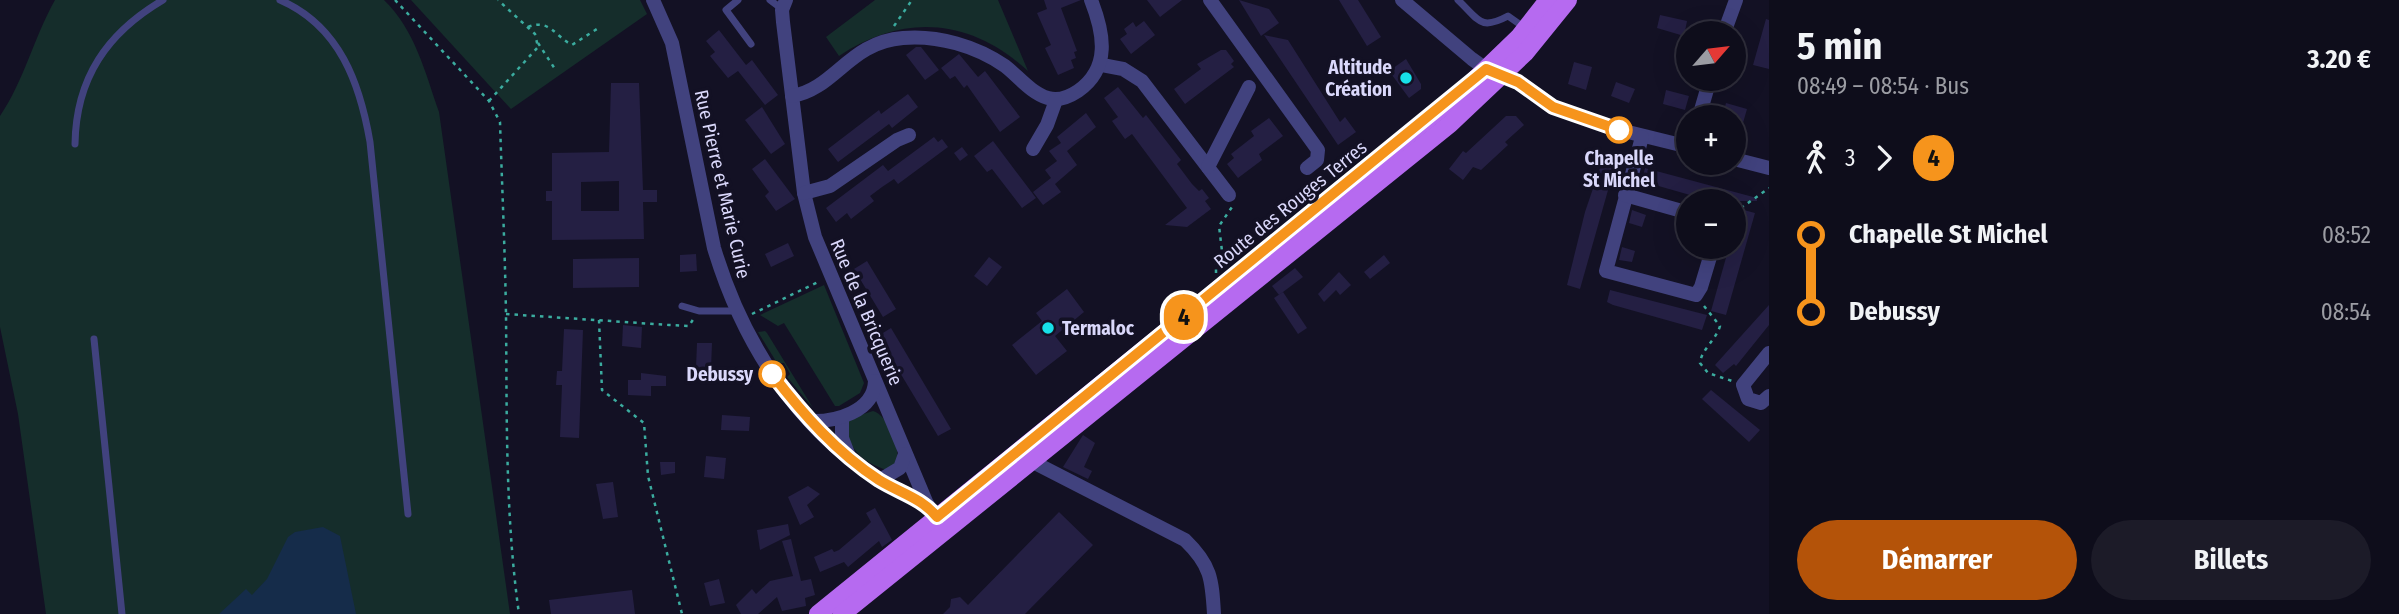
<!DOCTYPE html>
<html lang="fr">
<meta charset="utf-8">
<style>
body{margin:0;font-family:"Fira Sans Condensed",sans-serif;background:#1c1b28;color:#f1f3f6;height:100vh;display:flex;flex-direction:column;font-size:26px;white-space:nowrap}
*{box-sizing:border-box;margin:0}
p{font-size:23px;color:#9b9ca3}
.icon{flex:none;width:38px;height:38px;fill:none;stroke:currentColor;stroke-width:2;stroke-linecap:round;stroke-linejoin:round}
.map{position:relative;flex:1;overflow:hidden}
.details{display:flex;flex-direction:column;background:#0e0d1b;width:630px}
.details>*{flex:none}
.badge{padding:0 14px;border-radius:23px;font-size:24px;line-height:46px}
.needle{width:46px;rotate:62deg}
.buttons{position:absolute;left:1676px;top:21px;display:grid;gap:14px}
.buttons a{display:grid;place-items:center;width:70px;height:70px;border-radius:50%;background:#0e0d1b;box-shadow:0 7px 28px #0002,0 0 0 2px #2e2d3a;font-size:35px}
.map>.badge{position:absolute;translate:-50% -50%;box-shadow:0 0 0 4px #fff}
.legs{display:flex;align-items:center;gap:10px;height:77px;padding:0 28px;font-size:23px}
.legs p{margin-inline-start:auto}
.overview{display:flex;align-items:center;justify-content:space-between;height:119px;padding:0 28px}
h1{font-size:38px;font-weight:700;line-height:52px}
.button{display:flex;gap:14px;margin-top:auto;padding:14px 28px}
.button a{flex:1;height:80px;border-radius:42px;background:#b45309;color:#fff;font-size:28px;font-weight:700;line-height:80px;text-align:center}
.button a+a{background:#1c1b28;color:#f1f3f6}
ul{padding:0 28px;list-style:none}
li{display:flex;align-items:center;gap:24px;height:77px;font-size:26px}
li i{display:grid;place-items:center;width:10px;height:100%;margin:0 9px;background:currentColor}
li i::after{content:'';width:18px;height:18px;margin:-9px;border:5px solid;border-radius:50%;background:#0e0d1b}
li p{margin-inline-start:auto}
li:first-child i{background:linear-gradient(#0000 50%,currentColor 0)}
li:last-child i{background:linear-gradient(currentColor 50%,#0000 0)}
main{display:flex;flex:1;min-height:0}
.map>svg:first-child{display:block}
.green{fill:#152d2b}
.water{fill:#152c4a}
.building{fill:#241f43;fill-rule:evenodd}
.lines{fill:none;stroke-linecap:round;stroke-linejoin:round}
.path{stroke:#3bac9f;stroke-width:2.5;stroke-dasharray:3.5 5;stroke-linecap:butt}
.lane{stroke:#41427e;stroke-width:7}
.street{stroke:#41427e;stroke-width:14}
.primary{stroke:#b66af0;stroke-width:18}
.line-1-casing{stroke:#fff;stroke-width:16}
.line-1{stroke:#f6941c;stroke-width:10}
.poi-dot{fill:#17e0e8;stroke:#131124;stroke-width:2.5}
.stop-1-dot{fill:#fff;stroke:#f6941c;stroke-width:3.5}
.labels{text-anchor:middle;stroke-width:7;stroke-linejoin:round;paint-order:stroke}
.poi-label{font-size:19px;font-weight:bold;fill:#dad8fb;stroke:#131124;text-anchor:end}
.stop-label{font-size:19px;font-weight:bold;fill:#dad8fb;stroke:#131124}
.street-label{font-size:19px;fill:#dad8fb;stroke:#131124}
</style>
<main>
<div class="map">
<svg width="1769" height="614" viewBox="0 0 1769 614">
<rect width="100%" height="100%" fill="#131124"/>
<g class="green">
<path d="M 55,0 L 384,0 C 415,30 425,72 439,112 L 510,614 L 46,614 L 18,414 L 0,327 L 0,116 C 24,81 34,37 55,0 Z"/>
<polygon points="411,0 640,0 647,14 511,109"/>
<path d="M 875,0 L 998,0 L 1028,71 C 970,18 904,13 839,56 L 826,37 Z"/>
<polygon points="824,285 864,383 860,393 839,406 835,406 784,323 778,326 760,315"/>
<polygon points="765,331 767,333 813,408 787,377 790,374 784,363 777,363 758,332"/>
<path d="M 873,411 C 888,415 900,447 897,462 L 887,470 C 861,462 844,446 848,419 Z"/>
</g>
<polygon class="water" points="323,527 340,536 356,614 219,614 246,589 252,595 267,579 288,537 295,532"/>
<g class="building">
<polygon points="1044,0 1081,0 1061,8 1077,51 1074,52 1076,58 1071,60 1074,68 1058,75 1045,48 1051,45 1037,13 1047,9"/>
<polygon points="1147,0 1182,0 1160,17"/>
<polygon points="1239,0 1269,9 1279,23 1261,36"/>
<polygon points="1339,0 1358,0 1381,37 1367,46"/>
<polygon points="1660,15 1687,21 1684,36 1657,28"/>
<polygon points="1766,19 1769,20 1769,69 1753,65"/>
<polygon points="1144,21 1155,35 1131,54 1120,39 1127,34 1124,29 1133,22 1136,27"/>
<polygon points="719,30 746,65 752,60 778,95 765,105 738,71 728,78 710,56 715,52 706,41"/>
<polygon points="1264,35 1288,40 1340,122 1345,117 1356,132 1338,145"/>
<polygon points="916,47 921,47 939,70 925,80 906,55"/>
<polygon points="1221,50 1226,50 1234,61 1231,64 1234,67 1185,104 1174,89 1201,69 1197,64"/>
<polygon points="959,54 978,77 985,71 1020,117 1000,132 967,85 964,88 955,76 950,79 941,68"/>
<polygon points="1406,59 1421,84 1421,89 1409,98 1389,71"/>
<polygon points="1574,62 1592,67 1586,90 1568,84"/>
<polygon points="1616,82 1635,89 1629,103 1611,96"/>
<path d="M 611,83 L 639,83 L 643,190 L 657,190 L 657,202 L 643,202 L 644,239 L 552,240 L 552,201 L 546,201 L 546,191 L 552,191 L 552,153 L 609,152 ZM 619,181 L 619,211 L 581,211 L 581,182 Z"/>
<polygon points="1118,87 1143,118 1146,115 1181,160 1177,164 1192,184 1199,191 1202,189 1209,198 1205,201 1211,209 1187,227 1165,225 1187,208 1132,134 1125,139 1112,121 1118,117 1104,98"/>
<polygon points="1666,90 1689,96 1685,110 1663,104"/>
<polygon points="908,94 918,107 892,128 889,124 838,162 828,149 879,110 881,114"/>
<polygon points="1726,103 1747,109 1743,123 1734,121 1734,117 1722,117"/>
<polygon points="762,107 785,144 771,154 745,120"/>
<polygon points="1086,113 1096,127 1067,151 1077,165 1055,184 1061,192 1043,205 1033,192 1051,178 1045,170 1057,161 1049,151 1061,143 1057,137"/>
<polygon points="1506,116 1516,116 1524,125 1505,142 1508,145 1481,170 1473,167 1463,180 1449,169 1463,151 1466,153"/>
<polygon points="1269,118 1283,136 1259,154 1262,160 1238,178 1227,164 1234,158 1231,154 1254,136 1251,131"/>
<polygon points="934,137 938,142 942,139 948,147 898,184 894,179 882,187 870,196 874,201 851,219 847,213 836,222 826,208 883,165 888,171"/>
<polygon points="993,141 1036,198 1022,208 992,169 987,172 974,156"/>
<polygon points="962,147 968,155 960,161 954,153"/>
<polygon points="711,155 728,178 717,186"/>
<polygon points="765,159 795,199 776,211 765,196 769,192 752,169"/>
<polygon points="1603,159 1616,162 1580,289 1567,285 1585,212"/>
<polygon points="1645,168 1757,198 1757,201 1711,201 1648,183 1642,180"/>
<polygon points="721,203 740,230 727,236 726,229"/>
<polygon points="1740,209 1755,213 1726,315 1711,311 1729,247 1734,247 1734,229"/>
<polygon points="1632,210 1646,215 1642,227 1629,223"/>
<polygon points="788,243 794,256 771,267 765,254"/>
<polygon points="1622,247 1635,251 1632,262 1619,260"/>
<polygon points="696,254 697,271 680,272 680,255"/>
<polygon points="1384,255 1390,263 1370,279 1364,272"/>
<polygon points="989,257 1002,267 987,286 974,276"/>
<polygon points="639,258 639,287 573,288 573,259"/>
<polygon points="867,261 896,309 883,317 854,269"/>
<polygon points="1295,268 1303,277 1279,295 1272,286"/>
<polygon points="1339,272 1351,285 1340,295 1336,290 1324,302 1318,294"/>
<polygon points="1067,289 1084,312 1055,336 1067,351 1036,375 1012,345 1042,321 1036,313"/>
<polygon points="1610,290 1707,315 1702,330 1613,305 1607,302"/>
<polygon points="1283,292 1307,328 1298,334 1274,298"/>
<polygon points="1769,305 1769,325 1736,366 1734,364 1723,373 1715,365"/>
<polygon points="623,325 642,327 641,348 622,346"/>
<polygon points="891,328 951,429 938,436 878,336"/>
<polygon points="564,329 583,330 579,438 560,437 562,385 556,385 557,371 562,371"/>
<polygon points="697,343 712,343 711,369 696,368"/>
<polygon points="641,373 666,376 666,386 651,386 651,396 628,395 628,380 641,380"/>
<polygon points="1711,390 1760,430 1749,442 1702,399"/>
<polygon points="722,415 750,417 749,431 721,430"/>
<polygon points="1083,435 1095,443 1084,467 1092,471 1088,479 1063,467"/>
<polygon points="706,456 726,458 724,479 704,477"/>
<polygon points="660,462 675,462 675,473 661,475"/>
<polygon points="613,482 618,517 603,519 596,484"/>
<polygon points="808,486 820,494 807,505 814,517 800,525 788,497"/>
<polygon points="875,508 892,540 882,547 879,541 848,567 844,562 820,572 814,557 832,549 834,552 839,550 866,527 871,522 866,513"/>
<polygon points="1059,512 1093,545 1025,614 943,614 950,607 951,599 960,597 968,605"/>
<polygon points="788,524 790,535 760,550 757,530"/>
<polygon points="791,539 801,581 811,579 815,595 805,598 806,606 782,611 777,597 758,614 741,614 736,605 752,589 756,594 770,581 793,576 782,541"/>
<polygon points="719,579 725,603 710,606 704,583"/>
<polygon points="632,590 635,614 551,614 549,600"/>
</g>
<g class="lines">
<g class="path">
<path d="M 395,0 L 489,101 L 500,122 C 502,186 505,250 506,315 C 507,415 505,514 519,614"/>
<polyline points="894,26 912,0"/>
<path d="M 528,27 C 549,18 556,37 572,45 L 600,27"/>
<polyline points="538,43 555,69"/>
<polyline points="489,101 538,47 535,34 498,0"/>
<polyline points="1734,213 1769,188"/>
<polyline points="1216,273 1216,260 1222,251 1219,226 1232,207"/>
<path d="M 1704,306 L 1720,326 C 1716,340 1701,350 1700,363 L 1708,373 L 1732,381"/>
<polyline points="506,314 669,325 689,326 694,318"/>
<polyline points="752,314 818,282"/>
<polyline points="599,320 602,390 644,423 648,476 682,614"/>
</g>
<g class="lane">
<path d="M 280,0 C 340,26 360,84 370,142 L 408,514"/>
<polyline points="738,0 726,10 751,44"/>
<polyline points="770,0 782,9"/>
<path d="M 1458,0 C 1479,20 1480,31 1508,16 L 1525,28"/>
<path d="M 75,144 C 76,78 107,33 163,0"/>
<polyline points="682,306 699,311 736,311"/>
<polyline points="94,339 122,614"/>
</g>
<g class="street">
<path d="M 653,0 L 672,43 L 714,248 C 742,341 796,428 880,480 C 895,489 912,496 928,505"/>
<polyline points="786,0 782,10 783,22 804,193 815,237 927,504"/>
<polyline points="1210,0 1318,150 1317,160 1307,168"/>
<polyline points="1402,0 1472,59 1486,69 1518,82 1553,107 1620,130 1689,147"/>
<polyline points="1724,33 1736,0"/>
<polyline points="1102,65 1123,69 1142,81 1229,195"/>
<path d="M 792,96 C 835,89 849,42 903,38 C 938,35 976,46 1005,66 C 1018,76 1031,93 1048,98 C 1058,101 1069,97 1078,91 C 1111,68 1104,33 1091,0"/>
<polyline points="1699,117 1710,79"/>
<polyline points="1642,137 1606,271 1696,295 1701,287 1713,247"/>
<polyline points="1033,149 1047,125 1056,100"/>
<polyline points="1734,159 1769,168"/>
<polyline points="1208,167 1249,87"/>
<polyline points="804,193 830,186 897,140 909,135"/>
<polyline points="1625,195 1689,213"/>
<polyline points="1769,353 1743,385 1748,399 1761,403 1769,396"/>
<polyline points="842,418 842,438 849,456"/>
<path d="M 810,421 C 835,422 874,412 875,381"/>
<path d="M 1031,461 L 1185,540 C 1211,565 1212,579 1214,614"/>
<polyline points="880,480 900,468 905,454"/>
</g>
<g class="primary">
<polyline points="818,614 1463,91 1519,37 1548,0"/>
<polyline points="842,614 1450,124 1525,53 1568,0"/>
</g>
</g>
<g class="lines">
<defs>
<path id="line-1" d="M 772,374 C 803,414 836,452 879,480 C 900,493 922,498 937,517 L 1486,69 L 1518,82 L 1553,107 L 1619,130"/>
</defs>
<use href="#line-1" class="line-1-casing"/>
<use href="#line-1" class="line-1"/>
</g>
<g class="poi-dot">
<circle cx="1406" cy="78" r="7"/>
<circle cx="1048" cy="328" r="7"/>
</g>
<g class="stop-1-dot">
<circle cx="1619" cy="130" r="12"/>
<circle cx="772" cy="374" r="12"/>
</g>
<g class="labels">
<g class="poi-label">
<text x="1392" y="74">Altitude<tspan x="1392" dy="22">Création</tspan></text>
<text x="1062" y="335" text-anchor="start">Termaloc</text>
</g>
<g class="stop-label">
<text x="1619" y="165">Chapelle<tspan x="1619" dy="22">St Michel</tspan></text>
<text x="753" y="381" text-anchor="end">Debussy</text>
</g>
<g class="street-label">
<text transform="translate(723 184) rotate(77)" y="7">Rue Pierre et Marie Curie</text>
<text transform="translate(1290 204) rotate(-39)" y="7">Route des Rouges Terres</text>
<text transform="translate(867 312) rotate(67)" y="7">Rue de la Bricquerie</text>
</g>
</g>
</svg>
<div class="buttons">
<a><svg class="needle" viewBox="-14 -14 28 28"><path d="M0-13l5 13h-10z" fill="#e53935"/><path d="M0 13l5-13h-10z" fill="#9b9ca3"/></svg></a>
<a>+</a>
<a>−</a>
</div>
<b class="badge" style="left:1184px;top:317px;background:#f6941c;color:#111">4</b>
</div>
<section class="details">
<div class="overview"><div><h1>5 min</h1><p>08:49 – 08:54 · Bus</p></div><b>3.20 €</b></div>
<div class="legs"><svg class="icon" aria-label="walk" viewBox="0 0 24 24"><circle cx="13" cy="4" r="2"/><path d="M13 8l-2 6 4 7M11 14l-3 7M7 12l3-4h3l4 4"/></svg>3<svg class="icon" aria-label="forward" viewBox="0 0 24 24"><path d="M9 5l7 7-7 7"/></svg><b class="badge" style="background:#f6941c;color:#111">4</b></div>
<ul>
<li><i style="color:#f6941c"></i><b>Chapelle St Michel</b><p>08:52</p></li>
<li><i style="color:#f6941c"></i><b>Debussy</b><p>08:54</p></li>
</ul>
<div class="button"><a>Démarrer</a><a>Billets</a></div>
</section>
</main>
